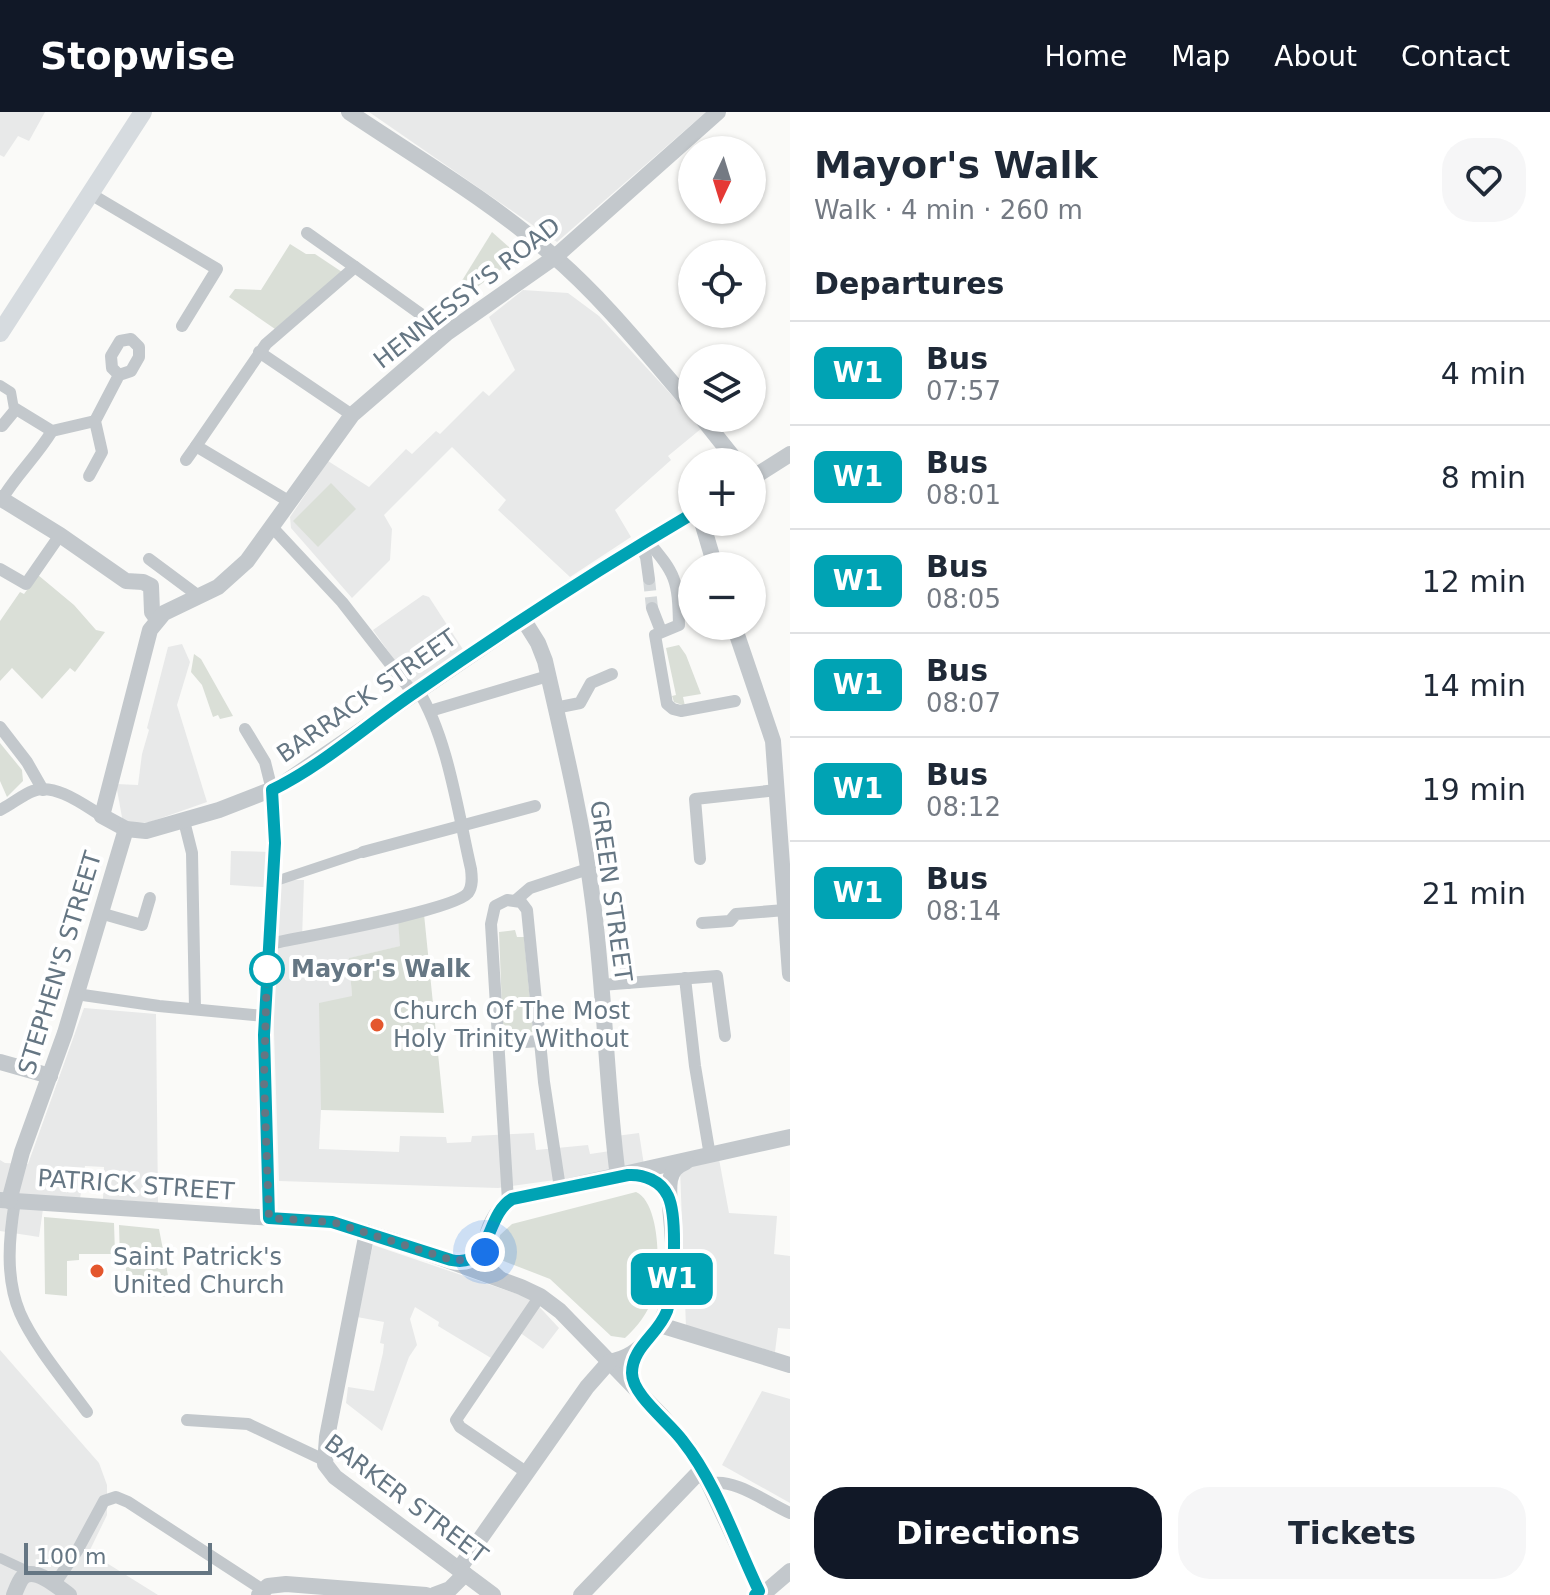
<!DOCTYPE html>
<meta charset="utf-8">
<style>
body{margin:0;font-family:"DejaVu Sans",sans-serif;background:#f6f6f7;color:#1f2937;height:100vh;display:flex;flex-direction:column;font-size:30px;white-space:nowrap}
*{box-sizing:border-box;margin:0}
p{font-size:26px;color:#747a83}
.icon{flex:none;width:44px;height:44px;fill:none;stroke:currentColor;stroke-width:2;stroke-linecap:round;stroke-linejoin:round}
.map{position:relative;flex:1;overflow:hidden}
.details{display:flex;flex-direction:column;background:#fff;width:760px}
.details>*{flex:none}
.badge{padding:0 16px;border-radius:12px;font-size:28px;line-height:52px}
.needle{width:52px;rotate:184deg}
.buttons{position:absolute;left:678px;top:24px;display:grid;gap:16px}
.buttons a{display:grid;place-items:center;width:88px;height:88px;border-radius:50%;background:#fff;box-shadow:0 2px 6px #0004;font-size:40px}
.scale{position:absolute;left:24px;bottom:20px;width:188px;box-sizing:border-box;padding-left:8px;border:4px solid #657683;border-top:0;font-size:22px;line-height:28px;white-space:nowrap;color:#657683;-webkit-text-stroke:6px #fff;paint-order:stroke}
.you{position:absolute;width:40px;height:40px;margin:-20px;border:6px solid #fff;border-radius:50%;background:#1a73e8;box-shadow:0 0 0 12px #1a73e833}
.map>.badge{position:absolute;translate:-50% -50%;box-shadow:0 0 0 4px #fff}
h2{padding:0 24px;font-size:30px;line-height:72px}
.round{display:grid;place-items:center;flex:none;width:84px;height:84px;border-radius:32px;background:#f6f6f7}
.summary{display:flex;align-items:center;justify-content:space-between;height:136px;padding:0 24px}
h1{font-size:38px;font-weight:600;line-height:60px}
.button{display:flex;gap:16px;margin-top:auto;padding:16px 24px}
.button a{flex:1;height:92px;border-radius:32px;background:#111827;color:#fff;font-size:32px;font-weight:600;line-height:92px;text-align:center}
.button a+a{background:#f6f6f7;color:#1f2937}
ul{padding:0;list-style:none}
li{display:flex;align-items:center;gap:24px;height:104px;padding:0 24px;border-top:2px solid #e0e1e3}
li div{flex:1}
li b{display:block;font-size:30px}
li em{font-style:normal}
li .badge{min-width:88px;font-weight:700;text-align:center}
header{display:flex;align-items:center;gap:48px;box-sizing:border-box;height:112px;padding:0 40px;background:#111827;color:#fff}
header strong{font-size:38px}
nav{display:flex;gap:44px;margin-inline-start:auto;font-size:28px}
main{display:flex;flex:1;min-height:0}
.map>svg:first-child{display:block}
.built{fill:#e8e9e9}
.green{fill:#dadfd7}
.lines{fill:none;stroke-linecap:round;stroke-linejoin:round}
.minor-tunnel{stroke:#d5d9db;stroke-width:12;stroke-dasharray:12 6;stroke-linecap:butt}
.pedestrian{stroke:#c3c8cc;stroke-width:10}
.minor{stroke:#c3c8cc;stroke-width:12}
.tertiary{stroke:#c3c8cc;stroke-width:16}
.secondary{stroke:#d6dbdf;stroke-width:18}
.line-casing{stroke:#fff;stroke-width:18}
.line{stroke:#00a3b4;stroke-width:12}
.walk{stroke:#657683;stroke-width:8;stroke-dasharray:0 14.4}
.stop-dot{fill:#fff;stroke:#00a3b4;stroke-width:4}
.poi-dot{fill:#e4572e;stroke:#fff;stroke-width:3}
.labels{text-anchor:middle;stroke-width:8;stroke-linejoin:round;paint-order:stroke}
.street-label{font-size:24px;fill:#657683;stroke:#fff}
.stop-label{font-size:24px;font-weight:bold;fill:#657683;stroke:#fff;text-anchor:start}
.poi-label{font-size:24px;fill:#657683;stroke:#fff;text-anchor:start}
</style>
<header>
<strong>Stopwise</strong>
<nav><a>Home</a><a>Map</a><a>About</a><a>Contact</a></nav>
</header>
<main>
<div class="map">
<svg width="790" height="1483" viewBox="0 0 790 1483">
<rect width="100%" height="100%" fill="#fafaf8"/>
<g class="built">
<polygon points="0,0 45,0 29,29 18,24 4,45 0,43"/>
<polygon points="369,0 706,0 557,130"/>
<polygon points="523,178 568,181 599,204 702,316 668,344 671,348 615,398 631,425 570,465 498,398 506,388 452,335 384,403 392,417 390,448 352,486 291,416 290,405 328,349 369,375 406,337 412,342 436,319 440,322 483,279 489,284 515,258 489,205"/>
<polygon points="423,483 429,485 464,539 413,574 373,518"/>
<polygon points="182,532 190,550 177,593 207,690 150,710 123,711 116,672 138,673 142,642 149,618 147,616 168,535"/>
<polygon points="231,739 272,740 271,768 304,768 302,827 398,808 401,834 350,846 352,884 321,998 319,1037 399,1040 400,1024 446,1025 447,1031 471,1030 472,1024 534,1021 536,1038 588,1033 590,1042 617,1038 616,1024 639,1021 644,1053 613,1060 498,1076 279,1069 273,892 278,776 230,773"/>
<polygon points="84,896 156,902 158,1091 103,1087 104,1055 85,1054 78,1100 43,1097 39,1125 0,1119 0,1048 5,1051 28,1052"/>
<polygon points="719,1047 729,1101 777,1104 774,1142 790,1144 790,1217 778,1216 775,1240 686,1215 680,1057"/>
<polygon points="373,1133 532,1187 559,1216 543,1237 512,1215 491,1246 438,1214 439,1210 415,1195 410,1207 417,1233 409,1245 382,1319 346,1291 348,1275 374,1279 383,1241 384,1232 380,1231 384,1210 357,1205"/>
<polygon points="0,1238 99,1351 107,1373 107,1403 89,1440 158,1483 0,1483"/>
<polygon points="762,1279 790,1287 790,1391 722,1353"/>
</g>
<g class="green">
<polygon points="492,120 519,144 442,201"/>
<polygon points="290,132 306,142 315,142 342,160 275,217 229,185 235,177 261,178"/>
<polygon points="331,371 356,397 318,435 293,409"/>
<polygon points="38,463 74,493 96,518 105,520 75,560 70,556 42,587 12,556 0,569 0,509 20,480 24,482"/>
<polygon points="679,533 686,543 701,582 683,585 685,594 674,590 672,584 676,583 666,536"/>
<polygon points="194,542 201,547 233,604 220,607 218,603 213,605 202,573 191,560"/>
<polygon points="0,631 22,658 23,669 7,685 0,669"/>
<polygon points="424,802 444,1001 321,998 319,891 352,884 349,846 400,834 398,808"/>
<polygon points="515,818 517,825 524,825 533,920 503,922 499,820"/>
<path d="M 636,1080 C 661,1091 661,1162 653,1185 C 648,1201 638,1214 625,1226 L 611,1224 L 550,1167 L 496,1146 L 500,1123 L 512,1112 Z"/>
<polygon points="44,1105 114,1111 115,1142 79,1142 79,1148 67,1149 67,1184 45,1182"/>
<polygon points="119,1113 159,1117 170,1174 164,1185 142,1181 142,1164 126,1164 126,1154 120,1148"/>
</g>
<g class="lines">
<polyline class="minor-tunnel" points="649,467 652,496"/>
<g class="pedestrian">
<polyline points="0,273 11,280 14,297"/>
<polyline points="273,770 363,740"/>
<polyline points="0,1446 32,1461"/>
</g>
<g class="minor">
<polyline points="89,81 217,157 182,214"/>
<polyline points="307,121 355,155"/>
<polyline points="259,240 352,303"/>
<polyline points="2,314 16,297 52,319 95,309"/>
<polyline points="186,348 196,334"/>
<polyline points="89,364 102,340 95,309 119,263 112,256 111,244 120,229 131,227 139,235 139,245 131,259 119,263"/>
<path d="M 2,387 C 17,362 37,344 52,319"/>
<polyline points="290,390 196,334 266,232 355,155 447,221"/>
<polyline points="272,415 342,490 413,581"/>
<path d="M 647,428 C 676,463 678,467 679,513 L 655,523 L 667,592 L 673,597 L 681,599 L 735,589"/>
<polyline points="640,433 646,445 649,467"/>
<polyline points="149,447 200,485"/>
<polyline points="0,457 26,472 60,423"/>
<polyline points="652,496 661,519"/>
<polyline points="555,596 580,591 591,571 612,562"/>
<polyline points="430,599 548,564"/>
<polyline points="0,615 27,650 43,678"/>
<polyline points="245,617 265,650 272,678"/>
<path d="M 0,698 C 11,693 22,683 33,679 C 56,671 84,693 102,704"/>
<polyline points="184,709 192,741 195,897"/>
<polyline points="363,740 535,694"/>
<polyline points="700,747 695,687 777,678"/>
<polyline points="516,788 530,776 588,757"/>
<polyline points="100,801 142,813 150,786"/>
<polyline points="702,811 730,809 736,802 785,798"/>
<path d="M 269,832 C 301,825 453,799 468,781 C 473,774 472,765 471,757 C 458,701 448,626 418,578"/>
<polyline points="624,838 628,871"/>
<polyline points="685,866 695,954 710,1044"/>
<polyline points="601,873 717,864 725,924"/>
<polyline points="76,882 159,894 264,904"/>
<polyline points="497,932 539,929"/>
<path d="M 15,1089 C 9,1125 5,1166 20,1201 C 34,1233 66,1271 87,1300"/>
<polyline points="508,1089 491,812 495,794 507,788 521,790 527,798 544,970 560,1076"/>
<polyline points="187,1308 248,1312 324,1348"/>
<polyline points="526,1360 460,1315 456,1308 540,1184"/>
<path d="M 709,1372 C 734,1365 767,1391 790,1401"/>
<polyline points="54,1473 77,1439 104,1389 116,1385 128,1390 263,1478"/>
</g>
<g class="tertiary">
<path d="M 349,0 C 416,45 489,88 550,141 C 603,186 647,242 692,294"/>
<polyline points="702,306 737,350"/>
<polyline points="752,366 790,342"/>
<polyline points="0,386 60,423 126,469 143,470 151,474 152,500 157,507"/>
<polyline points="692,402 565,479 278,675 219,698 146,719 126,717 102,704 150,518 164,501 218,475 247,449 352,303 447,221 555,145 718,0"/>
<polyline points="702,410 715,454"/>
<path d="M 523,507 L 538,531 L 545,549 C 563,628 583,710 593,790 C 605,881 606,973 618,1065"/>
<polyline points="734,514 773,629 790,862"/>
<polyline points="0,950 50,964"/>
<polyline points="0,1088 332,1110 397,1130 521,1175 540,1184 560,1199 661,1303 689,1336 709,1372 761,1483"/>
<polyline points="9,1089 22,1040 65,921 126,717"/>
<polyline points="269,1106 264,923 275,731 272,678"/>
<polyline points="367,1120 327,1325 325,1352 335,1365 493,1483"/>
<path d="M 499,1166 C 473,1148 488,1102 512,1087 L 790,1025"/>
<polyline points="660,1213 790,1253"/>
<path d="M 609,1250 C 627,1247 638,1239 650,1225 C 679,1192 675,1146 671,1105 C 670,1093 668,1080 670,1068 C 672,1058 677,1054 686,1050"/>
<polyline points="459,1457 587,1275 609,1250"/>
<path d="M 14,1483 C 16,1478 19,1469 23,1465 C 35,1454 59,1476 69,1483"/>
<polyline points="259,1483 268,1474 286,1472 426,1483"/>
<polyline points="434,1483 450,1477 465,1462"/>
<polyline points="581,1483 702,1357"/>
<polyline points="762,1483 790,1459"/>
</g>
<polyline class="secondary" points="0,221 143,0"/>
</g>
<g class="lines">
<defs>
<path id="line" d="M 692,402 C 597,458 504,518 414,581 C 367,613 323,653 272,678 L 275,731 L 264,923 L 269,1106 L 332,1110 L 451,1148 C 493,1157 484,1104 512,1087 L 628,1063 C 644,1062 661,1069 668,1084 C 678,1105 674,1177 667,1199 C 658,1223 632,1235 632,1261 C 632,1283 669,1310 682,1328 C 717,1372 735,1429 759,1479 L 755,1483"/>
</defs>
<use href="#line" class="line-casing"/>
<use href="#line" class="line"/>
<polyline class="walk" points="267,857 264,968 269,1106 332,1110 455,1149 476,1145 486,1132 485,1140"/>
</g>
<circle class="stop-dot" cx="267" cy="857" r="16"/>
<g class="poi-dot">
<circle cx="377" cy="913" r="8"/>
<circle cx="97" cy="1159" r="8"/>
</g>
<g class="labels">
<g class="street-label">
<text transform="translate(467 181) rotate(-38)" y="8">HENNESSY'S ROAD</text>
<text transform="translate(367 584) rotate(-35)" y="8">BARRACK STREET</text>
<text transform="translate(611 779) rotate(82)" y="8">GREEN STREET</text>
<text transform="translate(60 851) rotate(-73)" y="8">STEPHEN'S STREET</text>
<text transform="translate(136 1073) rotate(4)" y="8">PATRICK STREET</text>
<text transform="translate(406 1387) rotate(37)" y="8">BARKER STREET</text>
</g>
<g class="stop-label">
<text x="291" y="865">Mayor's Walk</text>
</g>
<g class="poi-label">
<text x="393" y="907">Church Of The Most<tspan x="393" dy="28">Holy Trinity Without</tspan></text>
<text x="113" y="1153">Saint Patrick's<tspan x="113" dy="28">United Church</tspan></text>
</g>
</g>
</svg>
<div class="buttons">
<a><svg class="needle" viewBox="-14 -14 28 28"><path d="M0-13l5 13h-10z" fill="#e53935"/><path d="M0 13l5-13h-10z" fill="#747a83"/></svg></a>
<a><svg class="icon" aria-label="locate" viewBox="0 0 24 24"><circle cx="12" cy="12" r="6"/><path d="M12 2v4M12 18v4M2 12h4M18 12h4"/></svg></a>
<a><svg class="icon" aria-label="layers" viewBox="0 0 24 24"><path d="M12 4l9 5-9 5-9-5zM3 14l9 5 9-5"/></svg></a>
<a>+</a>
<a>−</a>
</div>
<div class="scale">100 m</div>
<div class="you" style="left:485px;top:1140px"></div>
<b class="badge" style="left:672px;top:1167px;background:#00a3b4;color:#fff">W1</b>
</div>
<section class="details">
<div class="summary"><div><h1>Mayor's Walk</h1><p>Walk · 4 min · 260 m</p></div><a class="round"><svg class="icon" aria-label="heart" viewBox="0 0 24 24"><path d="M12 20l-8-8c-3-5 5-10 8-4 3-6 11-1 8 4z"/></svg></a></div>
<h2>Departures</h2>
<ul>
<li><span class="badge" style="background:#00a3b4;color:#fff">W1</span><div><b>Bus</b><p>07:57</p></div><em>4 min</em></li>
<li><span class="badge" style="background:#00a3b4;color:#fff">W1</span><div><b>Bus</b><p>08:01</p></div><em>8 min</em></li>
<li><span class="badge" style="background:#00a3b4;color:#fff">W1</span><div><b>Bus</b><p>08:05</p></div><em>12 min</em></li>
<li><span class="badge" style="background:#00a3b4;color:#fff">W1</span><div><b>Bus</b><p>08:07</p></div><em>14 min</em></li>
<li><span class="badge" style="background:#00a3b4;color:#fff">W1</span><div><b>Bus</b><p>08:12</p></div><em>19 min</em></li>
<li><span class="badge" style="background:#00a3b4;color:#fff">W1</span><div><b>Bus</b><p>08:14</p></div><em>21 min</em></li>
</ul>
<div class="button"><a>Directions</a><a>Tickets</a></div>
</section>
</main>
